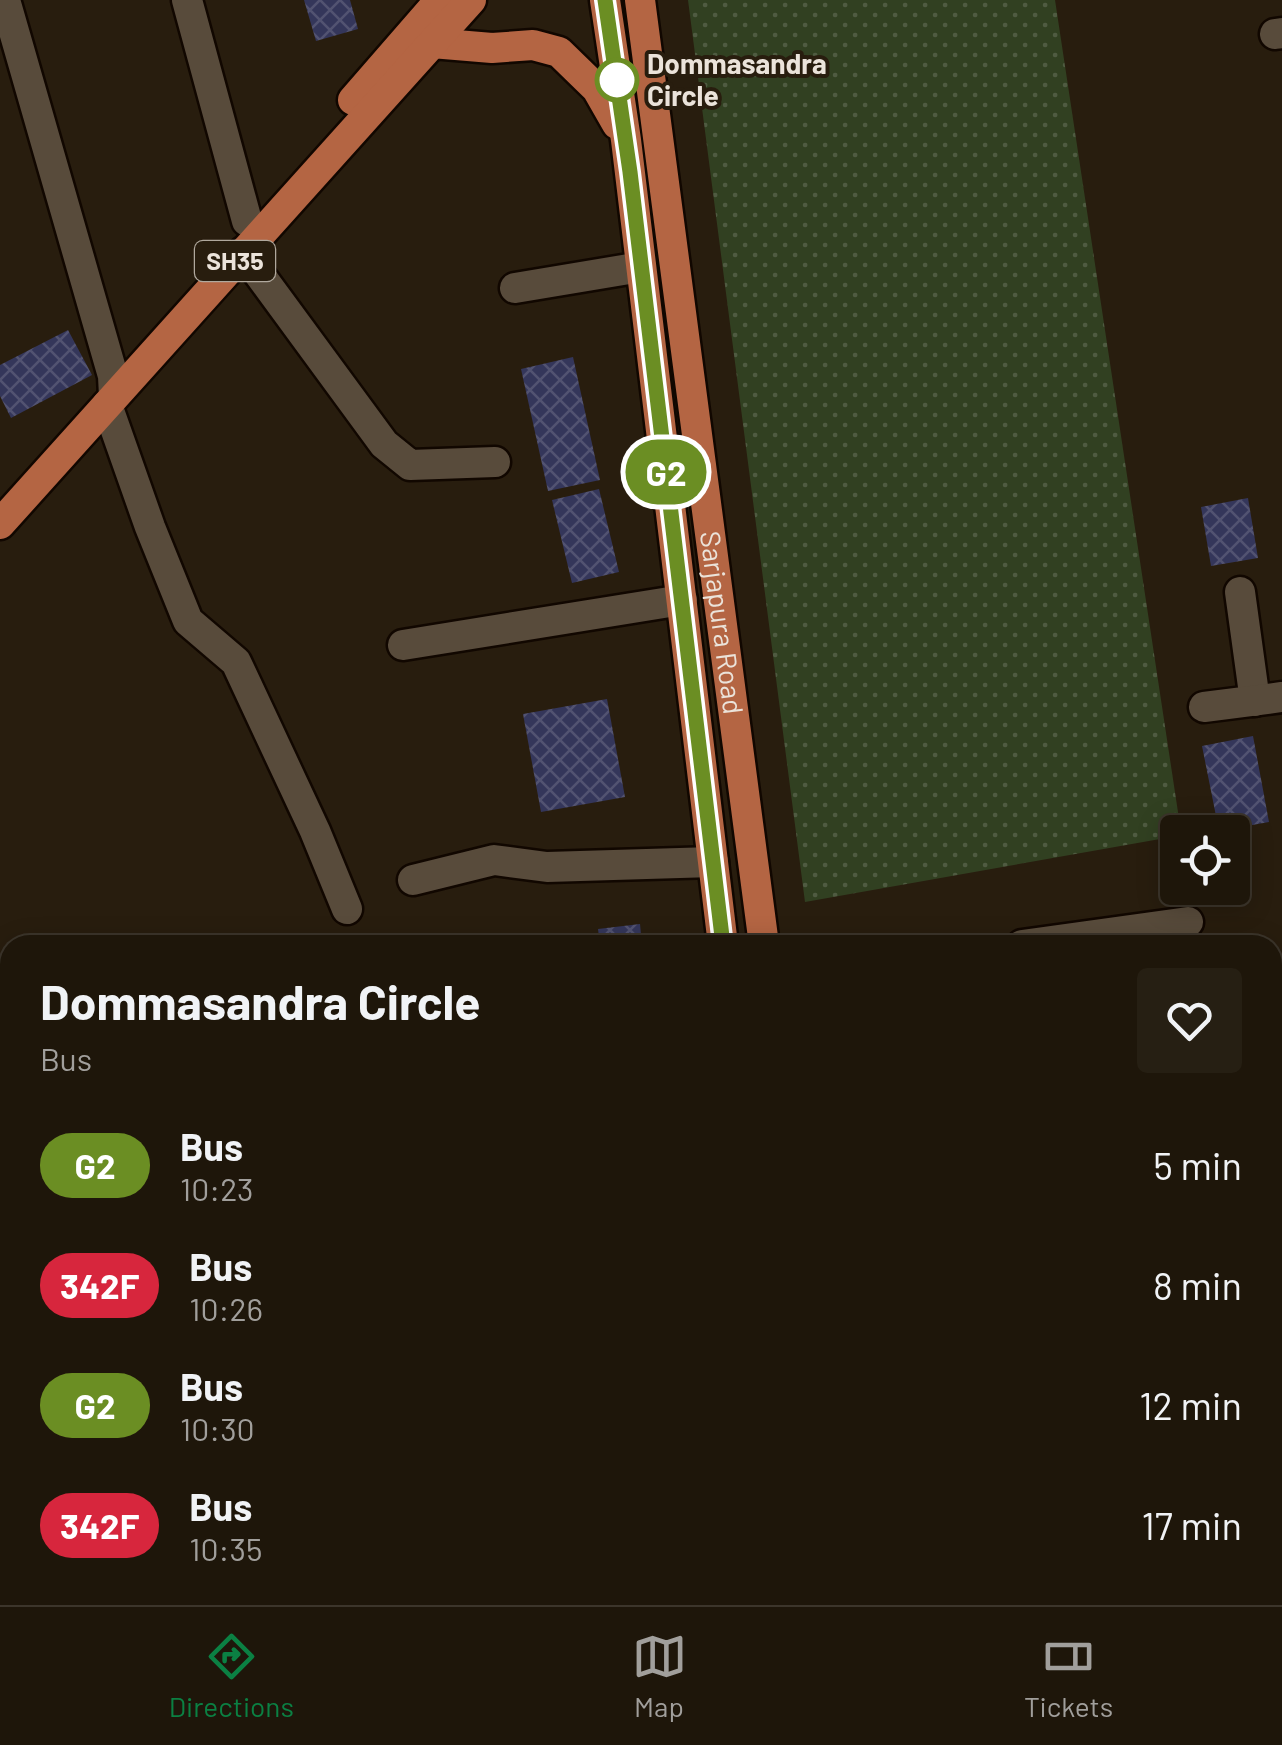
<!DOCTYPE html>
<style>
body{margin:0;font-family:Barlow,sans-serif;background:#261f13;color:#f1f3f6;height:100vh;display:flex;flex-direction:column;font-size:38px;white-space:nowrap}
*{box-sizing:border-box;margin:0}
p{font-size:32px;color:#a19f9c}
.icon{flex:none;width:55px;height:55px;fill:none;stroke:currentColor;stroke-width:2;stroke-linecap:round;stroke-linejoin:round}
.map{position:relative;flex:1;overflow:hidden}
.details{position:absolute;left:0px;top:935px;width:1282px;height:670px;display:flex;flex-direction:column;background:#1e160a;border-radius:30px 30px 0 0;box-shadow:0 5px 25px #0003,0 0 0 2px #3c352b}
.details>*{flex:none}
.badge{padding:0 20px;border-radius:32px;font-size:35px;line-height:65px}
.fabs{position:absolute;left:1160px;top:815px;display:grid;gap:20px}
.fabs a{display:grid;place-items:center;width:90px;height:90px;border-radius:10px;background:#1e160a;box-shadow:0 5px 25px #0003,0 0 0 2px #3c352b;font-size:50px}
.map>.badge{position:absolute;translate:-50% -50%;box-shadow:0 0 0 5px #fff}
.round{display:grid;place-items:center;flex:none;width:105px;height:105px;border-radius:10px;background:#261f13}
.overview{display:flex;align-items:center;justify-content:space-between;height:170px;padding:0 40px}
h1{font-size:48px;font-weight:700;line-height:75px}
ul{padding:0;list-style:none}
li{display:flex;align-items:center;gap:30px;height:120px;padding:0 40px}
li div{flex:1}
li b{display:block;font-size:38px}
li em{font-style:normal}
li .badge{min-width:110px;font-weight:700;text-align:center}
.dock{display:flex;justify-content:space-around;align-items:center;height:140px;border-top:2px solid #3c352b;background:#1e160a;font-size:28px;color:#a19f9c}
.dock a{display:grid;justify-items:center;gap:5px}
.dock .current{color:#0b8043}
.map>svg:first-child{display:block}
.grass{fill:url(#grass-dots)}
.building{fill:url(#building-cross-hatch)}
.lines{fill:none;stroke-linecap:round;stroke-linejoin:round}
.minor-casing{stroke:#110700;stroke-width:35}
.major-casing{stroke:#110700;stroke-width:35}
.minor{stroke:#584b3b;stroke-width:30}
.major{stroke:#b46543;stroke-width:30}
.line-casing{stroke:#fff;stroke-width:22}
.line{stroke:#6b8e23;stroke-width:15}
.stop-dot{fill:#fff;stroke:#6b8e23;stroke-width:5}
.labels{text-anchor:middle;stroke-width:8;stroke-linejoin:round;paint-order:stroke}
.shield{fill:#281d0e;stroke:#b0a89d;stroke-width:2.5}
.shield-label{font-size:25px;font-weight:bold;fill:#ebe3da}
.stop-label{font-size:28px;font-weight:bold;fill:#ebe3da;stroke:#281d0e;text-anchor:start}
.street-label{font-size:28px;fill:#ebe3da;stroke:#281d0e}
</style>
<div class="map">
<svg width="1282" height="1605" viewBox="0 0 1282 1605">
<defs>
<pattern id="grass-dots" width="8" height="8" patternUnits="userSpaceOnUse" patternTransform="scale(2.5)"><rect width="8" height="8" fill="#314021"/><path d="M2 2h.1M6 6h.1" fill="none" stroke="#4f5b41" stroke-width="1.8" stroke-linecap="round"/></pattern>
<pattern id="building-cross-hatch" width="8" height="8" patternUnits="userSpaceOnUse" patternTransform="scale(2.5)"><rect width="8" height="8" fill="#34365a"/><path d="M0 0l8 8M0 8l8-8" fill="none" stroke="#525371"/></pattern>
</defs>
<rect width="100%" height="100%" fill="#281d0e"/>
<polygon class="grass" points="688,0 1055,0 1181,832 1178,832 1177,836 805,902"/>
<g class="building">
<polygon points="304,0 350,0 358,29 316,41"/>
<polygon points="68,330 92,375 11,418 0,396 0,365"/>
<polygon points="573,357 600,480 548,491 521,369"/>
<polygon points="599,489 619,572 572,583 552,500"/>
<polygon points="1248,498 1258,558 1211,566 1201,507"/>
<polygon points="607,699 625,797 541,812 523,714"/>
<polygon points="1253,736 1269,822 1219,831 1202,746"/>
<polygon points="640,924 642,945 600,945 598,929"/>
<polygon points="1282,1151 1282,1598 1245,1603 1244,1595 1272,1595 1272,1152"/>
<polygon points="373,1595 403,1595 407,1605 376,1605"/>
<polygon points="410,1595 452,1595 454,1605 413,1605"/>
</g>
<g class="lines">
<defs>
<g id="minor">
<polyline points="5,0 113,376 114,396"/>
<polyline points="187,0 247,221"/>
<polyline points="1275,34 1282,33"/>
<polyline points="243,252 384,444 410,465 495,462"/>
<polyline points="515,288 641,267"/>
<polyline points="107,405 150,527 188,621 236,662 315,831 347,909"/>
<polyline points="1240,592 1255,701"/>
<polyline points="403,645 682,600"/>
<polyline points="1204,707 1282,697"/>
<polyline points="413,880 494,860 547,867 713,862"/>
<polyline points="1022,945 1188,922"/>
<polyline points="0,1380 10,1425"/>
<polyline points="48,1595 50,1605"/>
<polyline points="643,1605 693,1595"/>
</g>
<g id="major">
<polyline points="605,0 626,140 723,945"/>
<path id="s1" d="M 640,0 L 764,945"/>
<polyline points="432,43 492,48 533,45 559,52 597,89 617,124"/>
<polyline points="353,100 440,0"/>
<polyline points="0,524 471,0"/>
<polyline points="807,1595 808,1605"/>
<polyline points="849,1595 850,1605"/>
</g>
</defs>
<use href="#minor" class="minor-casing"/>
<use href="#major" class="major-casing"/>
<use href="#minor" class="minor"/>
<use href="#major" class="major"/>
</g>
<g class="lines">
<defs>
<polyline id="line" points="605,0 630,172 723,945"/>
</defs>
<use href="#line" class="line-casing"/>
<use href="#line" class="line"/>
</g>
<circle class="stop-dot" cx="617" cy="80" r="20"/>
<g class="labels">
<rect class="shield" x="195" y="241" width="80" height="40" rx="8"/>
<g class="shield-label">
<text x="235" y="270">SH35</text>
</g>
<g class="stop-label">
<text x="647" y="74">Dommasandra<tspan x="647" dy="32">Circle</tspan></text>
</g>
<g class="street-label">
<text dy="10" stroke="none"><textPath href="#s1" startOffset="628">Sarjapura Road</textPath></text>
</g>
</g>
</svg>
<div class="fabs">
<a><svg class="icon" aria-label="locate" viewBox="0 0 24 24"><circle cx="12" cy="12" r="6"/><path d="M12 2v4M12 18v4M2 12h4M18 12h4"/></svg></a>
</div>
<b class="badge" style="left:666px;top:472px;background:#6b8e23;color:#fff">G2</b>
<section class="details">
<div class="overview"><div><h1>Dommasandra Circle</h1><p>Bus</p></div><a class="round"><svg class="icon" aria-label="heart" viewBox="0 0 24 24"><path d="M12 20l-8-8c-3-5 5-10 8-4 3-6 11-1 8 4z"/></svg></a></div>
<ul>
<li><span class="badge" style="background:#6b8e23;color:#fff">G2</span><div><b>Bus</b><p>10:23</p></div><em>5 min</em></li>
<li><span class="badge" style="background:#d7263d;color:#fff">342F</span><div><b>Bus</b><p>10:26</p></div><em>8 min</em></li>
<li><span class="badge" style="background:#6b8e23;color:#fff">G2</span><div><b>Bus</b><p>10:30</p></div><em>12 min</em></li>
<li><span class="badge" style="background:#d7263d;color:#fff">342F</span><div><b>Bus</b><p>10:35</p></div><em>17 min</em></li>
</ul>
</section>
</div>
<nav class="dock">
<a class="current"><svg class="icon" aria-label="directions" viewBox="0 0 24 24"><path d="M12 3l9 9-9 9-9-9zM9 14v-3h6M13 9l2 2-2 2"/></svg>Directions</a>
<a><svg class="icon" aria-label="map" viewBox="0 0 24 24"><path d="M3 6l6-2 6 2 6-2v14l-6 2-6-2-6 2zM9 4v14M15 6v14"/></svg>Map</a>
<a><svg class="icon" aria-label="tickets" viewBox="0 0 24 24"><path d="M3 7h18v10H3zM15 7v10"/></svg>Tickets</a>
</nav>
